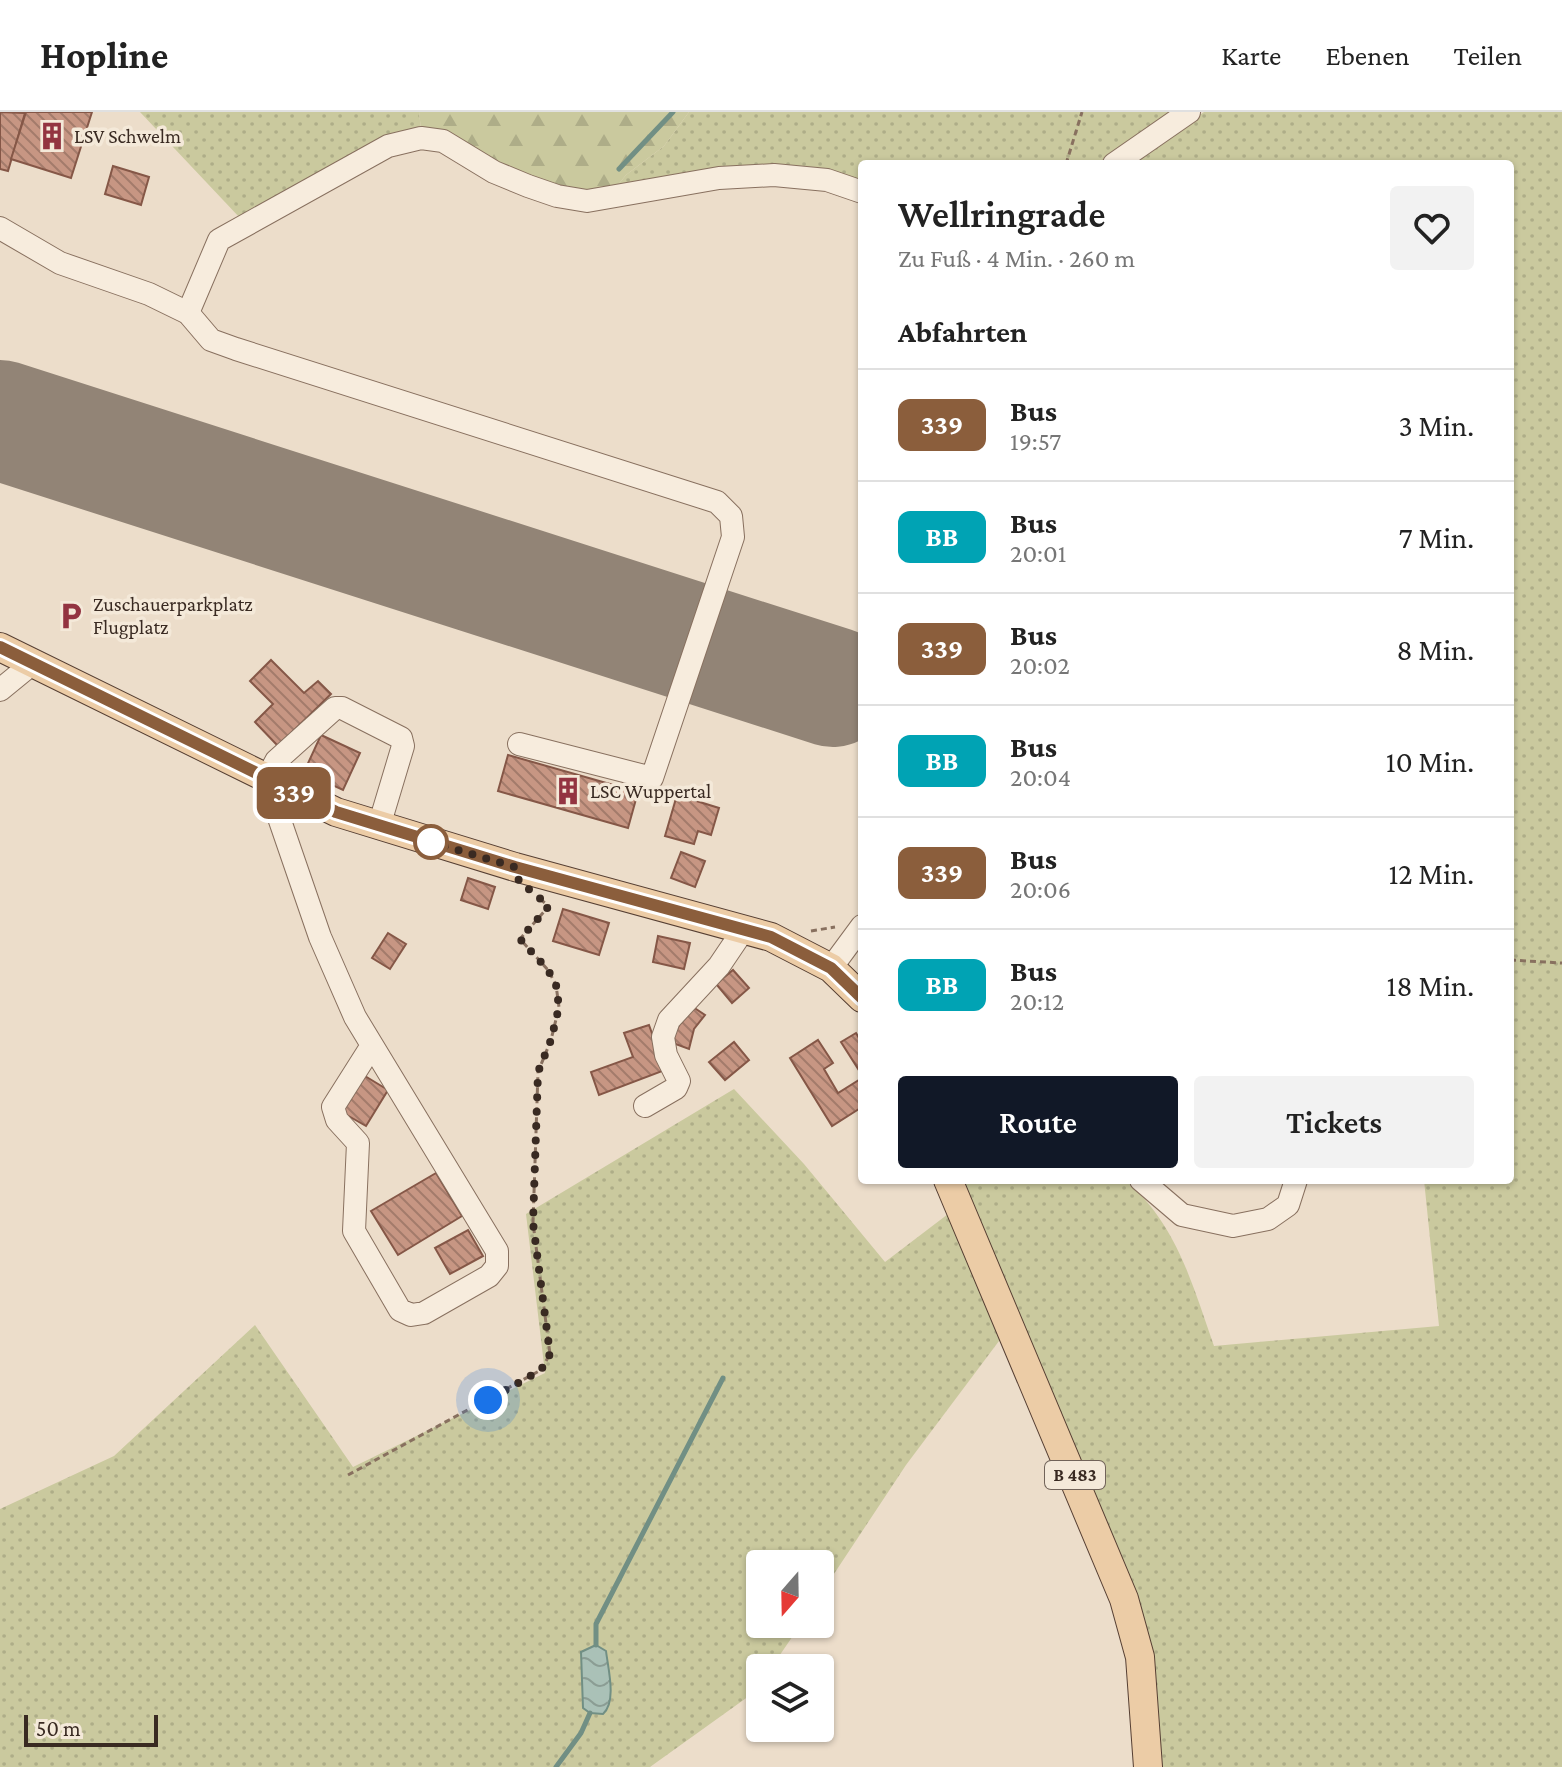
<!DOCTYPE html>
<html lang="de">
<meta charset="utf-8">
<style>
body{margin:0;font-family:"Crimson Pro",serif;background:#f2f2f2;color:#222;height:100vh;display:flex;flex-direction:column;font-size:30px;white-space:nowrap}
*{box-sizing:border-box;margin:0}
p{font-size:26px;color:#767676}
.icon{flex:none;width:44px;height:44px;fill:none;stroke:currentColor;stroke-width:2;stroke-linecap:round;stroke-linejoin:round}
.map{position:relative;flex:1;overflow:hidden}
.sheet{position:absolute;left:858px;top:48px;width:656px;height:1024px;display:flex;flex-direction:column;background:#fff;border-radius:8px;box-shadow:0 2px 6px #0004}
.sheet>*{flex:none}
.badge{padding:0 16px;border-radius:12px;font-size:28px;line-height:52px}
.needle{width:52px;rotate:200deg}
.controls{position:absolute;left:746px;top:1438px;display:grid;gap:16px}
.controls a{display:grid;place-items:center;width:88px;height:88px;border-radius:8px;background:#fff;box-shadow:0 2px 6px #0004;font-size:40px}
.scale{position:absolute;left:24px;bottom:20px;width:134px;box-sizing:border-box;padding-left:8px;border:4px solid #392a22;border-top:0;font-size:22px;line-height:28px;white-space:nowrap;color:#392a22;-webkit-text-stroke:6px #f4e9d9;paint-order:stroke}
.you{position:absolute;width:40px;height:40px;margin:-20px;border:6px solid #fff;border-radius:50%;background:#1a73e8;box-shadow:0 0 0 12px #1a73e833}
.map>.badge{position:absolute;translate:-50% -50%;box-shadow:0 0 0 4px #fff}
h2{padding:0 40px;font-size:30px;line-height:72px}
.round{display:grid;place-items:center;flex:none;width:84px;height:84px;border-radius:8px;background:#f2f2f2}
.overview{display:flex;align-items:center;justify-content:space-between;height:136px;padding:0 40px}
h1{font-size:38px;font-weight:600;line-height:60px}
.primary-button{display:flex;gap:16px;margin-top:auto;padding:16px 40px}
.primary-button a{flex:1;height:92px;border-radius:8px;background:#111827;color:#fff;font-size:32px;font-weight:600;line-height:92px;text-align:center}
.primary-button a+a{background:#f2f2f2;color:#222}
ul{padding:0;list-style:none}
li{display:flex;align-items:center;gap:24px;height:112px;padding:0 40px;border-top:2px solid #e0e0e0}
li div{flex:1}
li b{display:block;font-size:30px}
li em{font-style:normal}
li .badge{min-width:88px;font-weight:700;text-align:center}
header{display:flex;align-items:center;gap:48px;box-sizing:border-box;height:112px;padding:0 40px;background:#fff;border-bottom:2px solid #e0e0e0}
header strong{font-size:38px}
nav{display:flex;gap:44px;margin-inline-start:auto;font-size:28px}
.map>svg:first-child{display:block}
.grass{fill:url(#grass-dots)}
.forest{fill:url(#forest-firs)}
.water{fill:url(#water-waves);stroke:#718f84;stroke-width:2}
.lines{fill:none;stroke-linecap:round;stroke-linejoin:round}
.stream{stroke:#718f84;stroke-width:5}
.runway{stroke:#928476;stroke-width:120}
.building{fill:url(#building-back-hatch);stroke:#855747;stroke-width:2}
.minor-casing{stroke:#88705f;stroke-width:24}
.major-casing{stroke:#563f33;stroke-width:30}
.path{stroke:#88705f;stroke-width:3;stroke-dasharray:6 4;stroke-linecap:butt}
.minor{stroke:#f7ecdd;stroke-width:22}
.major{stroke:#eccca6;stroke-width:28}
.line-casing{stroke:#fff;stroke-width:18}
.line{stroke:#8b5e3c;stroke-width:12}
.walk{stroke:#392a22;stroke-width:8;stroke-dasharray:0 14.4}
.stop-dot{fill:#fff;stroke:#8b5e3c;stroke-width:4}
.labels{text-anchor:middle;stroke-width:7;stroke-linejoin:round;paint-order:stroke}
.shield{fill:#f4e9d9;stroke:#716359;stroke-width:2}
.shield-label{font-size:18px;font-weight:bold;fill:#392a22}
.poi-label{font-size:20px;fill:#392a22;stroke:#f4e9d9;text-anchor:start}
</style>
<header>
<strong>Hopline</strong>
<nav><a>Karte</a><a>Ebenen</a><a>Teilen</a></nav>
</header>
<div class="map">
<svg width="1562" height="1655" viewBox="0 0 1562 1655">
<defs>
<pattern id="grass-dots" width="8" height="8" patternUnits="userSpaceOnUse" patternTransform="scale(2)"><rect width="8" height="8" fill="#cac99e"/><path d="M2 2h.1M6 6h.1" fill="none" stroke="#aead88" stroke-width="1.8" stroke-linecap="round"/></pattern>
<pattern id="forest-firs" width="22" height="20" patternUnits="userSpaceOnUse" patternTransform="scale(2)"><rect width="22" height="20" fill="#cac99e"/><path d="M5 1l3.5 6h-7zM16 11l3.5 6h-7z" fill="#aead88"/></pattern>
<pattern id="water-waves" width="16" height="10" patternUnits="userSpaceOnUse" patternTransform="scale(2)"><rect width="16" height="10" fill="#aac1b7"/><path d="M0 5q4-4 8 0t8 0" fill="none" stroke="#8b9d94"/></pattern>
<pattern id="building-back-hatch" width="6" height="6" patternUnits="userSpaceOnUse" patternTransform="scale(2)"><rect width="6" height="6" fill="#c79683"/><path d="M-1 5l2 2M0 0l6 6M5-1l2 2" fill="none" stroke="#a37b6b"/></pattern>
</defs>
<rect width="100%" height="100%" fill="#ecddca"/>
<g class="grass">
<polygon points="140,0 419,0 421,17 240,106"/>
<polygon points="689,0 1173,0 1100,52 862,52 862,71 613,79 626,63 664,34"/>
<path d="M 1204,0 L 1562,0 L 1562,1655 L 1152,1655 L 1151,1598 L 956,1071 L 964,1068 L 1125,1068 C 1177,1112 1192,1172 1214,1234 L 1439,1214 L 1424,1068 L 1510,1068 L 1510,52 L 1131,52 Z"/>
<polygon points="734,977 804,1052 885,1150 952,1099 1005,1221 906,1353 820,1483 820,1452 760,1452 760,1512 801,1512 771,1556 760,1556 760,1573 756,1579 650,1655 0,1655 0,1397 114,1344 255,1213 353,1355 545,1261 526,1102"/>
</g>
<path class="forest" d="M 419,0 L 689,0 L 664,34 L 626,63 L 613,79 C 545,84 480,43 421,17 Z"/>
<path class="water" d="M 596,1533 L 606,1539 C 608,1556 617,1590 603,1602 L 590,1601 L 583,1596 L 581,1540 Z"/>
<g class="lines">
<g class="stream">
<polyline points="619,57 673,0"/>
<polyline points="596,1533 596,1512 723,1266"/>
<polyline points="556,1655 581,1621 590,1601"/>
</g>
<polyline class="runway" points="0,308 833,575"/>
</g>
<g class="building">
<polygon points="0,0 25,1 8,59 0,57"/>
<polygon points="92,0 71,66 11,47 26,0"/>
<polygon points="113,54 149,65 141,93 105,82"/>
<polygon points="271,548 304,581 318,569 331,582 278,634 255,610 273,592 250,569"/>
<polygon points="321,623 360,641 343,678 304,660"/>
<polygon points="508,643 638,680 628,716 498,679"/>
<polygon points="677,683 719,696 711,723 698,719 694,732 665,724"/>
<polygon points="681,740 705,749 695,775 671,766"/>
<polygon points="468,766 495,775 488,797 461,788"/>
<polygon points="563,797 609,811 599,843 553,829"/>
<polygon points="388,821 406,832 390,857 372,846"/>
<polygon points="658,824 690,831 684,857 653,850"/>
<polygon points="733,858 749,876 732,891 716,872"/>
<polygon points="690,893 705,903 694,917 689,937 670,930"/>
<polygon points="649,913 665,958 599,983 591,960 633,945 624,921"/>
<polygon points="856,921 862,931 862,963 841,930"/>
<polygon points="818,928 833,951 824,957 838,981 862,966 862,995 832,1014 790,946"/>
<polygon points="734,930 749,948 725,968 709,950"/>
<polygon points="360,961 388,978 366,1014 338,998"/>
<polygon points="436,1061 462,1104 398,1143 371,1099"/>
<polygon points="468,1118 483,1144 450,1162 435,1136"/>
</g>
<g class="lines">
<defs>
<g id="minor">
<polyline points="1114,52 1189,0"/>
<polyline points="0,116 60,151 149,182 188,201 211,228 236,237 717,390 731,404 733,425 652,666 519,632"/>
<polyline points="188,201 219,128 388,34 421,26 443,29 494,60 528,74 557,84 587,89 719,66 774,63 827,68 862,80"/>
<polyline points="0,578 33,551"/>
<polyline points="831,856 862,814"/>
<polyline points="371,935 333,995 337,1008 358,1031 354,1119 400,1198 411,1203 424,1201 489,1164 497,1154 497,1139 355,905 320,825 266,668 276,649 335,596 342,596 401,626 403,634 379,714"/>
<polyline points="645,994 676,976 679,969 666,943 663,925 669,908 719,854 744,817"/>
<polyline points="1141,1068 1182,1103 1233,1114 1268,1107 1288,1093 1296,1068"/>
</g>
<g id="major">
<polyline points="0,535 336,700 515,755 771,825 831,856 862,886"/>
<polyline points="948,1068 1124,1487 1140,1545 1148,1655"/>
</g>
</defs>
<use href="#minor" class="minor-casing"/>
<use href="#major" class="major-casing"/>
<g class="path">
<polyline points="1066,52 1082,0"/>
<polyline points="811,819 835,815"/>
<polyline points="1510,848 1562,851"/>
<polyline points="348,1363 541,1258 550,1242 533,1111 538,960 551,928 559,895 556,873 548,858 520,827 549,794 541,788"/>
</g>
<use href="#minor" class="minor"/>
<use href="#major" class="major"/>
</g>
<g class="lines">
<defs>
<polyline id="line" points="0,535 336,700 515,755 771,825 831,856 862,886"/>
</defs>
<use href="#line" class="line-casing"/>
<use href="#line" class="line"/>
<polyline class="walk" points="431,730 515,755 519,769 549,794 520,827 548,858 556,873 559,895 551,928 538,960 533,1111 550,1242 541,1258 488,1288"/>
</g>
<defs>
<symbol id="building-bare" viewBox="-9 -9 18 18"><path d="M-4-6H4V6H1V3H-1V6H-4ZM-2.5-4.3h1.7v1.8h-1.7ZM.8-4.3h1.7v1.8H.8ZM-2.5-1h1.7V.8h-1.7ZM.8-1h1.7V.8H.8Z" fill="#933441" stroke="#f4e9d9" stroke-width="2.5" paint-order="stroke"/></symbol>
<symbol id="parking-bare" viewBox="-9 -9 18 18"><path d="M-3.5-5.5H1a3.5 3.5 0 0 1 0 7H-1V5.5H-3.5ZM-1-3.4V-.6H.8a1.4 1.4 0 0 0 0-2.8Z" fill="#933441" stroke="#f4e9d9" stroke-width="2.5" paint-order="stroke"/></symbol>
</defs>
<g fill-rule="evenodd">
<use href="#building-bare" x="32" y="4" width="40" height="40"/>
<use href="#parking-bare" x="51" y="484" width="40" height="40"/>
<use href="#building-bare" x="548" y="659" width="40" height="40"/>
</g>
<circle class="stop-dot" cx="431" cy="730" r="16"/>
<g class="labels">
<rect class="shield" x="1045" y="1349" width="60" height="28" rx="6"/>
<g class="shield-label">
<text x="1075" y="1369">B 483</text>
</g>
<g class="poi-label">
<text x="74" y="31">LSV Schwelm</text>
<text x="93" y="499">Zuschauerparkplatz<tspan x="93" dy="23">Flugplatz</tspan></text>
<text x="590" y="686">LSC Wuppertal</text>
</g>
</g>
</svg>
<div class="controls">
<a><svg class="needle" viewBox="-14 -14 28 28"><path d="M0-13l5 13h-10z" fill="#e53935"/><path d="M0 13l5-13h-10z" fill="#767676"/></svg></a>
<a><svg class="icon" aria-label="layers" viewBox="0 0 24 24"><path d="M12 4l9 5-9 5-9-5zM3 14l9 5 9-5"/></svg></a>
</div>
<div class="scale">50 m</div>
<div class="you" style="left:488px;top:1288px"></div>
<b class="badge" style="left:294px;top:681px;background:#8b5e3c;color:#fff">339</b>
<section class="sheet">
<div class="overview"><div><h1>Wellringrade</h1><p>Zu Fuß · 4 Min. · 260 m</p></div><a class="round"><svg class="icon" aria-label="heart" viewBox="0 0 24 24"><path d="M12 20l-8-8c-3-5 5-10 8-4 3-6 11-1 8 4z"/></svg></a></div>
<h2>Abfahrten</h2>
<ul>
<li><span class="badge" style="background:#8b5e3c;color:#fff">339</span><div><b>Bus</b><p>19:57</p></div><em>3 Min.</em></li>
<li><span class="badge" style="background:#00a3b4;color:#fff">BB</span><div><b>Bus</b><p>20:01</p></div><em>7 Min.</em></li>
<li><span class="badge" style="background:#8b5e3c;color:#fff">339</span><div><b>Bus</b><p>20:02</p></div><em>8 Min.</em></li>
<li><span class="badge" style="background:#00a3b4;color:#fff">BB</span><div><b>Bus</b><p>20:04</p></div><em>10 Min.</em></li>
<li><span class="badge" style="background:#8b5e3c;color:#fff">339</span><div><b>Bus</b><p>20:06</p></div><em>12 Min.</em></li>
<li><span class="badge" style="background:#00a3b4;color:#fff">BB</span><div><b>Bus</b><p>20:12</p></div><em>18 Min.</em></li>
</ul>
<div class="primary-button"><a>Route</a><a>Tickets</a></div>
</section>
</div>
